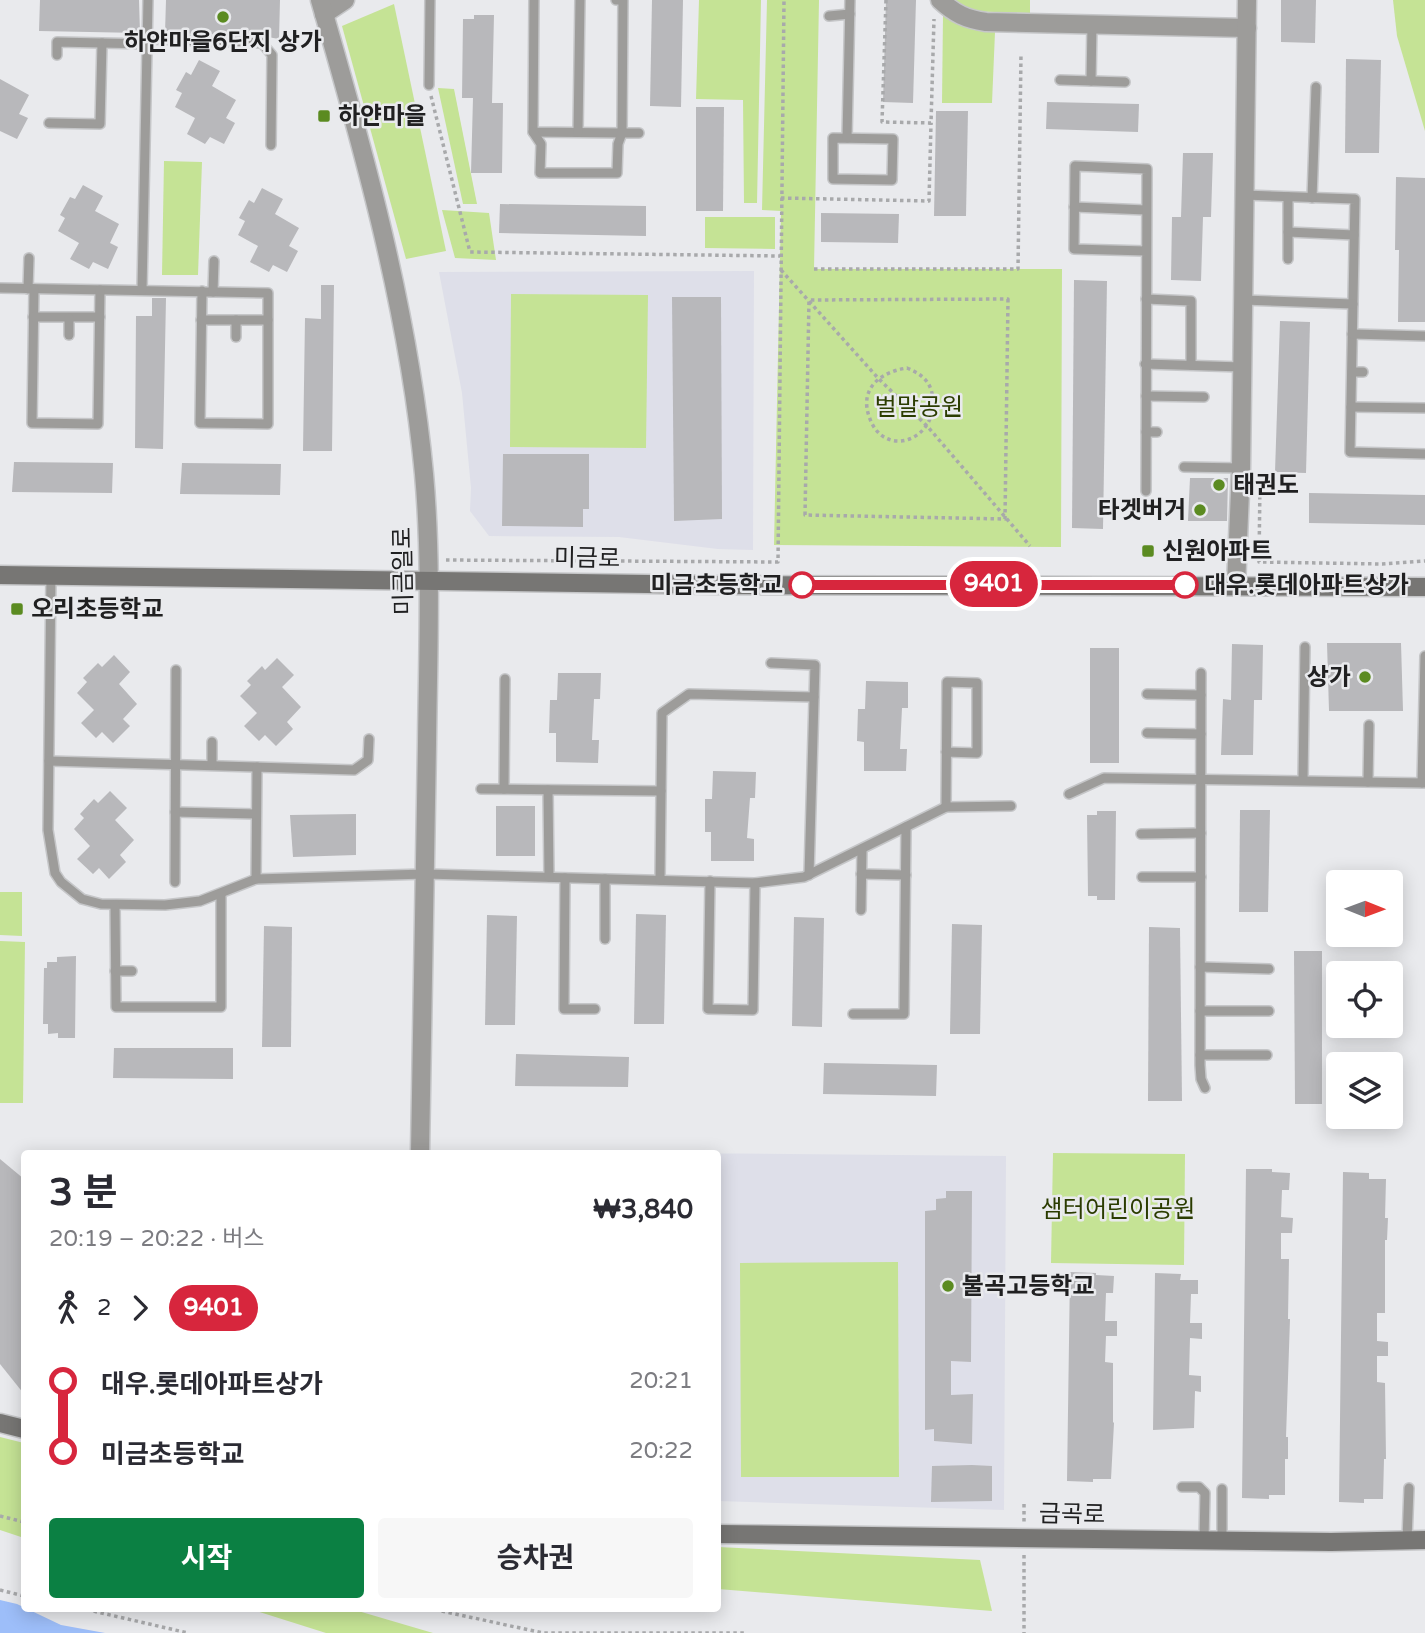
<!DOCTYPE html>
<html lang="ko">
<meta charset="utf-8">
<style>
body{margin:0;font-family:"Varela Round","Noto Sans KR",sans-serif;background:#f7f7f7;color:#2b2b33;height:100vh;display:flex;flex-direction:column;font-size:26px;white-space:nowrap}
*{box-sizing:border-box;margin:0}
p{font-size:23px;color:#7c7c81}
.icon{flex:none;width:38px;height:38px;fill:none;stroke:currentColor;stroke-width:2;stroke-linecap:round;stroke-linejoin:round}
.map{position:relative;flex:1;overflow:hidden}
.side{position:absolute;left:21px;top:1150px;width:700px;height:462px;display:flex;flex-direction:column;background:#fff;border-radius:7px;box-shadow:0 4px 18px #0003}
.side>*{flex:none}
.badge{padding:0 14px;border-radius:23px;font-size:24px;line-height:46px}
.needle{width:46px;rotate:91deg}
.fabs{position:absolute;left:1326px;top:870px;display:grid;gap:14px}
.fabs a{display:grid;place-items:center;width:77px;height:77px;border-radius:7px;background:#fff;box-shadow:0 4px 18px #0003;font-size:35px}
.map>.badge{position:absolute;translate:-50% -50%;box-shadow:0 0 0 4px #fff}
.legs{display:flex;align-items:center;gap:10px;height:77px;padding:0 28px;font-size:23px}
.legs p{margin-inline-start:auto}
.overview{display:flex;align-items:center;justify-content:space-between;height:119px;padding:0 28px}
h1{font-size:38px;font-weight:700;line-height:52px}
.primary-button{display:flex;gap:14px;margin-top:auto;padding:14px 28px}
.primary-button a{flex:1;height:80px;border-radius:7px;background:#0b8043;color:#fff;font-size:28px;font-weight:700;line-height:80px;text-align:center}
.primary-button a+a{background:#f7f7f7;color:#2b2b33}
ul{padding:0 28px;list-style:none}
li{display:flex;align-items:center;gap:24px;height:70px;font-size:26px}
li i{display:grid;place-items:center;width:10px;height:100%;margin:0 9px;background:currentColor}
li i::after{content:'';width:18px;height:18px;margin:-9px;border:5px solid;border-radius:50%;background:#fff}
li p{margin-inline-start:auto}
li:first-child i{background:linear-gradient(#0000 50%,currentColor 0)}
li:last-child i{background:linear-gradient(currentColor 50%,#0000 0)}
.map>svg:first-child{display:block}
.built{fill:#dedfe9}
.green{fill:#c5e395}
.water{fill:#9dbef9}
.building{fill:#b8b8bb}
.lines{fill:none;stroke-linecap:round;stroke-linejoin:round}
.service-casing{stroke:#c5c6c8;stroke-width:12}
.minor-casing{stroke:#c5c6c8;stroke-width:21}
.tertiary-casing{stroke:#c5c6c8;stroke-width:21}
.secondary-casing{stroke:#c5c6c8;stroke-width:21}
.path{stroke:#a8a9ab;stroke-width:3.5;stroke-dasharray:3.5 3.5;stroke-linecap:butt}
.service{stroke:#9d9c9a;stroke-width:9}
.minor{stroke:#9d9c9a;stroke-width:18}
.tertiary{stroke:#9d9c9a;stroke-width:18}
.secondary{stroke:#777674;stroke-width:18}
.line-1-casing{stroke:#fff;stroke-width:16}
.line-1{stroke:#d7263d;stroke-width:10}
.poi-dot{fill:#5b8b21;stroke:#e9eaed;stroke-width:2.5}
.stop-1-dot{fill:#fff;stroke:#d7263d;stroke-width:3.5}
.labels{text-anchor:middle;stroke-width:5;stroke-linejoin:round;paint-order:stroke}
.poi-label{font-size:24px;font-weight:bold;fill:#202021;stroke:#e9eaed;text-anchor:start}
.park-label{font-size:24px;fill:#2b3c00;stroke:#e9eaed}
.street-label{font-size:24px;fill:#202021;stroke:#e9eaed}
.stop-label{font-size:24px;font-weight:bold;fill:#202021;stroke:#e9eaed;text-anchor:end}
</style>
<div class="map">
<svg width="1425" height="1633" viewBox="0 0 1425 1633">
<rect width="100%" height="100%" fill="#e9eaed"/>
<g class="built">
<polygon points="754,271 753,550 718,549 619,537 489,536 470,511 471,488 462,393 439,272"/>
<polygon points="465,1151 1006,1156 1004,1510 718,1501 718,1153 465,1153"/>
</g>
<g class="green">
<polygon points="699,0 761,0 757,203 744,203 743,100 696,99"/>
<polygon points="767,0 819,0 814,269 1062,269 1061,547 774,545 781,211 762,210"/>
<polygon points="954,0 1030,0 1030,13 963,11"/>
<polygon points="1393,0 1425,0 1425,131 1397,36"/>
<polygon points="394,4 446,251 406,259 342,26"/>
<polygon points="943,15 995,32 992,103 942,103"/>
<polygon points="438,88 454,89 477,204 463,204"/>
<polygon points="164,161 202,162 198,275 162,275"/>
<polygon points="442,210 489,213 496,260 455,258"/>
<polygon points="705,217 775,217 775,249 705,248"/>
<polygon points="511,294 648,295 646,448 510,447"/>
<polygon points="0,892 22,892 22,936 0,935"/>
<polygon points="0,941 25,942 23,1103 0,1103"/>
<polygon points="1053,1153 1185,1154 1184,1265 1051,1263"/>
<polygon points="898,1262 899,1477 741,1477 740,1263"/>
<polygon points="0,1437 24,1443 24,1538 0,1530"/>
<polygon points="718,1547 980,1560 992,1611 718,1589"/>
<polygon points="247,1608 348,1608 433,1633 326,1633"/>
</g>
<polygon class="water" points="0,1600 17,1604 61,1625 105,1633 0,1633"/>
<g class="building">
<polygon points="40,0 139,0 140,33 39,31"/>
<polygon points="166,0 280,0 279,39 262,36 165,33"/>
<polygon points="652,0 683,0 681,107 650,106"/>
<polygon points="886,0 916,0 913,103 883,102"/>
<polygon points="1281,0 1316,0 1315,43 1281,42"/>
<polygon points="474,15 494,15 492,103 503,103 502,173 471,173 473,98 462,98 463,19 474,19"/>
<polygon points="1346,59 1381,60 1379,153 1345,153"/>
<polygon points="199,60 220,71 212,86 236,100 226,118 235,123 224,144 210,137 205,144 187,134 195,118 175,107 182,93 176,90 186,72 191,75"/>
<polygon points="0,79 29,95 19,114 28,118 17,139 0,131"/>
<polygon points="1047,102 1139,104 1138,132 1046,129"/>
<polygon points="696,107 724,107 723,211 696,211"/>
<polygon points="936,111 968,111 966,216 934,216"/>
<polygon points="1183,153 1213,153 1211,217 1203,217 1201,281 1171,280 1172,217 1181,217"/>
<polygon points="1396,177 1425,178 1425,322 1398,322 1399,250 1395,250"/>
<polygon points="83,185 103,196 95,211 119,224 110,243 118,247 108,269 93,262 89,269 70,259 79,243 58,231 65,218 60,215 70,197 75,199"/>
<polygon points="262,188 283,199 275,214 299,228 289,246 298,251 287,272 273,265 269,272 250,262 258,246 238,235 245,221 239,218 249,200 254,203"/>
<polygon points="500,204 646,206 646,236 499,233"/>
<polygon points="821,213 899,214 898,243 821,242"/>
<polygon points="1074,280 1107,281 1103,529 1072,528"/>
<polygon points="321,285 334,285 332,451 303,451 305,318 321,319"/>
<polygon points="672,297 721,297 722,519 674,521"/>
<polygon points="152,298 166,298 163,449 135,448 136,316 152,316"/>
<polygon points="1280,321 1310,322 1306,473 1275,472"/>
<polygon points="503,454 589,454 589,509 583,509 583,527 502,526"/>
<polygon points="14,462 113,463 112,493 12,492"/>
<polygon points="182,463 281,464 280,495 180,494"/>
<polygon points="1190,478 1228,478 1227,521 1188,521"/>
<polygon points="1309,493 1425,495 1425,525 1309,523"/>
<polygon points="1327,643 1401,643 1403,711 1329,711"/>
<polygon points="1232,644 1263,645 1262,700 1254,700 1253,755 1221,755 1223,699 1231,700"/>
<rect x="1090" y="648" width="29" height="115"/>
<polygon points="114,655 130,672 119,684 137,704 123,719 130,726 113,743 102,732 96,738 81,723 94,710 77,693 87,682 83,678 98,663 102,667"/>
<polygon points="277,658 294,675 282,687 301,707 287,722 293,729 276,746 265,735 259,741 244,726 257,713 240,696 251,685 247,681 262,666 265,670"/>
<polygon points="558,673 601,673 600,699 594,699 592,740 599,740 598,763 556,762 556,733 549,733 550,700 557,700"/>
<polygon points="866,681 908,682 908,708 902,708 900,749 907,749 906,771 864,771 864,742 857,741 858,709 865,709"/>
<polygon points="713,771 756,772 755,798 750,798 747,838 754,839 754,861 711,861 711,832 705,832 705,799 712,799"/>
<polygon points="110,791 127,808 115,820 134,840 120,855 126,862 109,879 99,868 93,874 77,859 90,846 74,829 84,818 80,814 94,799 98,803"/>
<rect x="496" y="806" width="39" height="50"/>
<polygon points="1240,810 1270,810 1268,912 1239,912"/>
<polygon points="1097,811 1116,811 1115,900 1097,900 1097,896 1088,896 1087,815 1097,815"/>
<polygon points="356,814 356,855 293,857 290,815"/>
<polygon points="636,914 666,915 664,1024 634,1024"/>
<polygon points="487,915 517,916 515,1025 485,1025"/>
<polygon points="794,917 824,918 822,1027 792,1026"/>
<polygon points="952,924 982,925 980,1034 950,1034"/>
<polygon points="264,926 292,927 291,1047 262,1047"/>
<polygon points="1149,927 1180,928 1182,1101 1148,1101"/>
<polygon points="1294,951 1322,951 1322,1104 1295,1104"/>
<polygon points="76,956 75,1038 58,1038 58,1033 48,1034 48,1024 43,1024 44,968 47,968 47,962 57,962 57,957"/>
<polygon points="114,1048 233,1048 233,1079 113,1078"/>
<polygon points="516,1054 629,1057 628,1087 515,1086"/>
<polygon points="824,1063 937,1065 936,1096 823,1094"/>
<polygon points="0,1159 24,1179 24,1394 0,1364"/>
<polygon points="1246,1169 1272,1169 1272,1172 1290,1173 1289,1190 1282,1190 1281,1217 1293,1218 1292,1233 1281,1233 1281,1259 1289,1259 1288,1319 1290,1319 1286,1437 1288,1437 1288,1459 1285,1459 1285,1495 1269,1495 1269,1499 1242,1498"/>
<polygon points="1343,1172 1369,1173 1369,1179 1386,1179 1385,1218 1388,1218 1387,1240 1385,1240 1385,1313 1377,1313 1377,1341 1388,1342 1388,1356 1377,1356 1377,1382 1385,1383 1386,1459 1384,1459 1383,1499 1364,1499 1364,1503 1339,1502"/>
<polygon points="946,1191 972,1191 971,1362 951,1361 951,1395 973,1394 972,1444 934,1441 934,1429 925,1430 925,1211 936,1210 936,1199 946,1198"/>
<polygon points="1070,1272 1096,1273 1096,1275 1114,1276 1113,1293 1106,1293 1105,1321 1117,1321 1117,1336 1106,1336 1105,1362 1113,1363 1113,1422 1114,1423 1111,1479 1093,1479 1093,1482 1067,1481"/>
<polygon points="1155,1273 1181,1274 1180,1280 1198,1280 1198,1294 1191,1294 1190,1323 1202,1323 1202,1339 1190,1338 1189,1375 1201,1376 1201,1392 1195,1391 1194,1428 1153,1430"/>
<polygon points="972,1465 992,1466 992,1501 931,1502 932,1466"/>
</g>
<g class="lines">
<defs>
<g id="service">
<polyline points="534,0 533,132 622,133 623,0 616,0"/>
<polyline points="829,16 850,14"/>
<polyline points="147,39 262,43 272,55 271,145"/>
<polyline points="57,55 57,42 147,44"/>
<polyline points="1060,80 1125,82"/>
<polyline points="1091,81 1092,25"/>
<polyline points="429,85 430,0"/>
<polyline points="49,123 100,124 102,43"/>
<polyline points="533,132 541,144 540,173 617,173 618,144 622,133 639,133"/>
<polyline points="578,132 580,0"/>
<polygon points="833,138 893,139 892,180 833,179"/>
<polyline points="847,138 850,0"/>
<polyline points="1244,195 1355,199 1350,452 1425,454"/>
<polyline points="1288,197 1288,259"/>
<polyline points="1312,198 1316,87"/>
<polyline points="1074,207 1146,210"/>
<polyline points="1288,232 1354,235"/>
<polyline points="0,288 268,293 268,424 200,423 202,291"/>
<polyline points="28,289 29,258"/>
<polyline points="34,289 32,423 98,424 100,290"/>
<polyline points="142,290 148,0"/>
<polyline points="213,292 214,261"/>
<polyline points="1146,299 1191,301 1191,365"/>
<polyline points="1243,300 1353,304"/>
<polyline points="33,317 100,317"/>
<polyline points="201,320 268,320"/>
<polyline points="1352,334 1425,336"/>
<polyline points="69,335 69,318"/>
<polyline points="236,337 236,320"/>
<polyline points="1145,364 1242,367"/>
<polyline points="1352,372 1363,372"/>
<polyline points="1146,396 1204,397"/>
<polyline points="1351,407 1425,408"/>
<polyline points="1146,432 1157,432"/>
<polyline points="1184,467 1241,468"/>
<polyline points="1146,491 1147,169 1075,166 1074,249 1146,251"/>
<polyline points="51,575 48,830 55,873 61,882 82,899 101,904 165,905 200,901 256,879 425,874 755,883 804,877 946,807 1011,806"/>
<polyline points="771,663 815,665 809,875"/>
<polyline points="1201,673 1200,1065 1201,1079 1205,1088"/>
<polyline points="1147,694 1201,695"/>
<polyline points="1147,733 1201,734"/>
<polyline points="49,761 354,770 368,760 369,739"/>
<polyline points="212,765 212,742"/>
<polyline points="1303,780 1305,647"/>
<polyline points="1368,782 1369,725"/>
<polyline points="1422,783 1425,656"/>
<polyline points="481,789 661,791"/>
<polyline points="504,789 505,679"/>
<polyline points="548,790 549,877"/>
<polyline points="1069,794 1104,778 1425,783"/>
<polyline points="946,807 947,682 977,683 977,753 946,752"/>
<polyline points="175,812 256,814"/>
<polyline points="1141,834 1201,833"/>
<polyline points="861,874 906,875"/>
<polyline points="1142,877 1201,877"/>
<polyline points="565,878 564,1009 595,1009"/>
<polyline points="256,879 257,767"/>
<polyline points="660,880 662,713 689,694 814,697"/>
<polyline points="710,881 708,1009 753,1010 755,883"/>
<polyline points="175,882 176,670"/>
<polyline points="115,905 116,1007 221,1007 221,894"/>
<polyline points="861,910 862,849"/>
<polyline points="605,939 605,879"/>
<polyline points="1200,967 1269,969"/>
<polyline points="115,971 132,971"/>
<polyline points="1200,1011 1269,1011"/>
<polyline points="853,1014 904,1014 906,827"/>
<polyline points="1200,1055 1267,1055"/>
<polyline points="1182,1487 1199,1487 1205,1493 1204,1540"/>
<polyline points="1222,1540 1222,1489"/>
<polyline points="1407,1540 1409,1488"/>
</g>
<g id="minor">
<path d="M 940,0 C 955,14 966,19 986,22 L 1247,28"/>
<polyline points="324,14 345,0"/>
<polyline points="1236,586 1241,468 1247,0"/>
</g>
<path id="tertiary" d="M 320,0 C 365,155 409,313 424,474 C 432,563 428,654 427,743 C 425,880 422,1017 420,1153"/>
<g id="secondary">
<polyline points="0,575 717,585 1425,587"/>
<polyline points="0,1423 24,1429"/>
<polyline points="718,1534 1331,1542 1425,1540"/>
</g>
</defs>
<use href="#service" class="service-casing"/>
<use href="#minor" class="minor-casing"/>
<use href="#tertiary" class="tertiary-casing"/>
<use href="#secondary" class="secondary-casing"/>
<g class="path">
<polyline points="886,0 882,122 931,123 934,19"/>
<polyline points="431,96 470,252 780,256"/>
<polyline points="781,198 929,201 931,123"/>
<polyline points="814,269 1018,269 1021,54"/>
<polyline points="781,270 878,378 928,427 1030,546"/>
<polygon points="1008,299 1005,519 805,515 809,300"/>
<path d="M 907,368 C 924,375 933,384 933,403 C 933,442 884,457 870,419 C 858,389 880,372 907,368 Z"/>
<polyline points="1260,482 1259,562 1382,564 1425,561"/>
<polyline points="446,560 778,562 784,0"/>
<polyline points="1024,1504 1024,1523"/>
<polyline points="0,1516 24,1522"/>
<polyline points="1024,1555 1024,1633"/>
<polyline points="0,1590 24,1596"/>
<polyline points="80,1608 188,1633"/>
<polyline points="428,1608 543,1633 745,1633"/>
</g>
<use href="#service" class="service"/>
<use href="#minor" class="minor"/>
<use href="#tertiary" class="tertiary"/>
<use href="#secondary" class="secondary"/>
</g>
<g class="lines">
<defs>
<polyline id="line-1" points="802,585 1185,585"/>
</defs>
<use href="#line-1" class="line-1-casing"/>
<use href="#line-1" class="line-1"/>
</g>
<g class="poi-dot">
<circle cx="223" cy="17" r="7"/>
<rect x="317" y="109" width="14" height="14" rx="3.5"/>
<circle cx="1219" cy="485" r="7"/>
<circle cx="1200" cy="510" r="7"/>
<rect x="1141" y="544" width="14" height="14" rx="3.5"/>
<rect x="10" y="602" width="14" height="14" rx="3.5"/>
<circle cx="1365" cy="677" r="7"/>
<circle cx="948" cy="1286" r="7"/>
</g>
<g class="stop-1-dot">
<circle cx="802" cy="585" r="12"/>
<circle cx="1185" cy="585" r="12"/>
</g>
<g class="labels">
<g class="poi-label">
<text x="223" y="50" text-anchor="middle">하얀마을6단지 상가</text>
<text x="338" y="124">하얀마을</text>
<text x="1233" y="493">태권도</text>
<text x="1186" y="518" text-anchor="end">타겟버거</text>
<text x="1162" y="559">신원아파트</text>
<text x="31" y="617">오리초등학교</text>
<text x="1351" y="685" text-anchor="end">상가</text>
<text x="962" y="1294">불곡고등학교</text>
</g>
<g class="park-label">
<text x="919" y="415">벌말공원</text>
<text x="1118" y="1217">샘터어린이공원</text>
</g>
<g class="street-label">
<text transform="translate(587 558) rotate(1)" y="8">미금로</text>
<text transform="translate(403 571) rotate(-91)" y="8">미금일로</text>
<text transform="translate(1072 1514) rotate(1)" y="8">금곡로</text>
</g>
<g class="stop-label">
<text x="783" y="593">미금초등학교</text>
<text x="1204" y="593" text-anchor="start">대우.롯데아파트상가</text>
</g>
</g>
</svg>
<div class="fabs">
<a><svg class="needle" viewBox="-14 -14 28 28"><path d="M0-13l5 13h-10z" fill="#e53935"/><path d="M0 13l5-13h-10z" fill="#7c7c81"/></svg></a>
<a><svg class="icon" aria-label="locate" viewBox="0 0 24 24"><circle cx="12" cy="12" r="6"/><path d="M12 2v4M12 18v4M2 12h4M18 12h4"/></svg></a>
<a><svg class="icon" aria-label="layers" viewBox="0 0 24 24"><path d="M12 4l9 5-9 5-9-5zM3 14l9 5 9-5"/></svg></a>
</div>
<b class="badge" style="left:994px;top:584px;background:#d7263d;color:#fff">9401</b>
<section class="side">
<div class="overview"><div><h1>3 분</h1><p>20:19 – 20:22 · 버스</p></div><b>₩3,840</b></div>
<div class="legs"><svg class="icon" aria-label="walk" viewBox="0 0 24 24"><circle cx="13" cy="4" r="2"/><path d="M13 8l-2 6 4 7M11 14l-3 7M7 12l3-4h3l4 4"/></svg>2<svg class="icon" aria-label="forward" viewBox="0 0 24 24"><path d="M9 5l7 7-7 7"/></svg><b class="badge" style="background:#d7263d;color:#fff">9401</b></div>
<ul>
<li><i style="color:#d7263d"></i><b>대우.롯데아파트상가</b><p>20:21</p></li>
<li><i style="color:#d7263d"></i><b>미금초등학교</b><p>20:22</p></li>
</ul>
<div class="primary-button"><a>시작</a><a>승차권</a></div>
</section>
</div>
